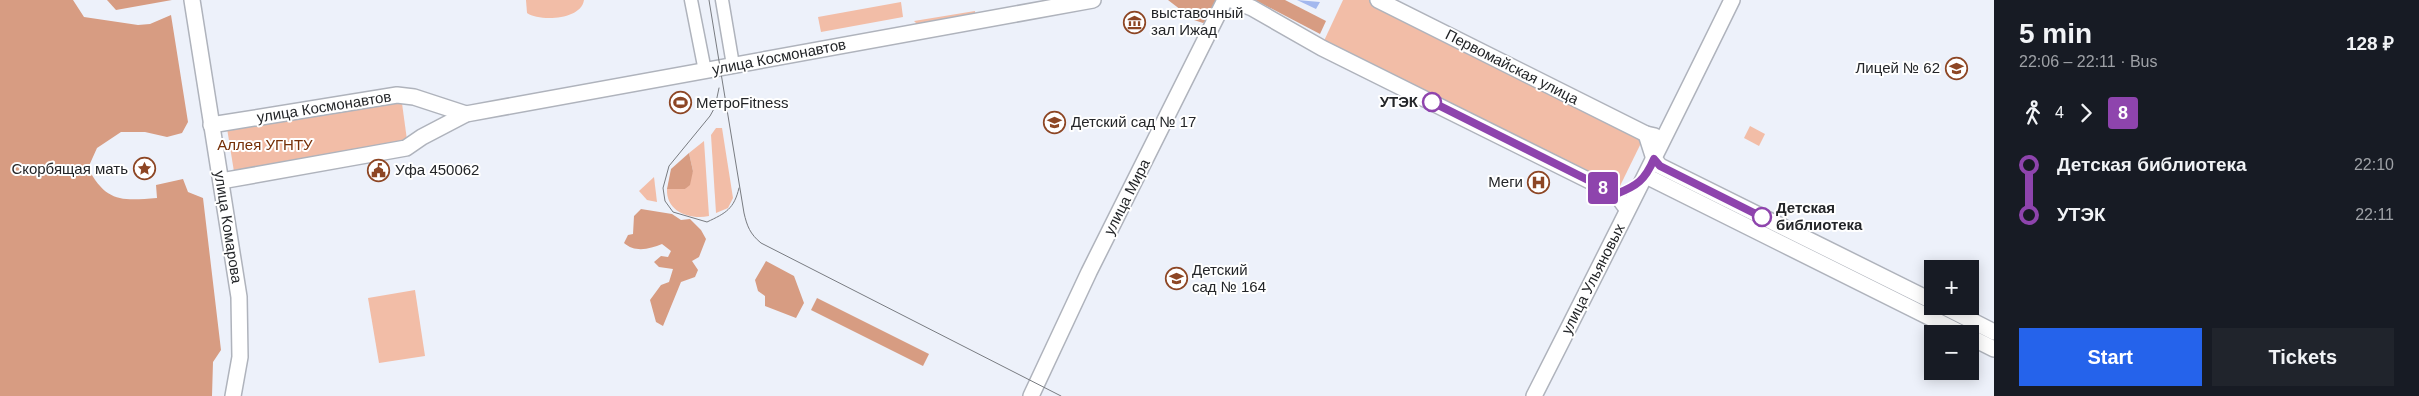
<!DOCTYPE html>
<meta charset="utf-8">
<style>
body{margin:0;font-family:Arial,sans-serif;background:#20242c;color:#f1f3f6;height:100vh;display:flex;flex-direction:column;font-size:19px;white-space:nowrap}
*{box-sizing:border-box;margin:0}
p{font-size:16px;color:#9ea1a6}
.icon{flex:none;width:28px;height:28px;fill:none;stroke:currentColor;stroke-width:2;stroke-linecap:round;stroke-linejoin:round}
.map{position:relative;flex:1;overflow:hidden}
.side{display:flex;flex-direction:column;background:#171b24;width:425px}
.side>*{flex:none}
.badge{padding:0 10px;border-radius:4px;font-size:18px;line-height:32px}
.buttons{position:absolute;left:1924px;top:260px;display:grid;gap:10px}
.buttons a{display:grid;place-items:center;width:55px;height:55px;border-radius:0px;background:#171b24;box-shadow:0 2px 12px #0003;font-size:25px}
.map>.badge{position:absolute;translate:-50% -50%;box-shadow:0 0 0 2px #fff}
.legs{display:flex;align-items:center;gap:8px;height:55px;padding:0 25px;font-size:16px}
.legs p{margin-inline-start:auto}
.overview{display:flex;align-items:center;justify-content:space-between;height:85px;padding:0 25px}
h1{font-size:28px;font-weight:700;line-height:38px}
.action{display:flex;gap:10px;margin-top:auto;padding:10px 25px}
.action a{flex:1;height:58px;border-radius:0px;background:#2563eb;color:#fff;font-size:20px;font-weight:700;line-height:58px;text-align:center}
.action a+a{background:#20242c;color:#f1f3f6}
ul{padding:0 25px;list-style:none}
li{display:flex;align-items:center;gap:18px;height:50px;font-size:19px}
li i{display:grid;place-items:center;width:8px;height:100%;margin:0 6px;background:currentColor}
li i::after{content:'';width:12px;height:12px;margin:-6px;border:4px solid;border-radius:50%;background:#171b24}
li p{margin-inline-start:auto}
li:first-child i{background:linear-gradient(#0000 50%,currentColor 0)}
li:last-child i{background:linear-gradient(currentColor 50%,#0000 0)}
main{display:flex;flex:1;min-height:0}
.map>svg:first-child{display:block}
.green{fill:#f2bda7}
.forest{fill:#d79c82}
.water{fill:#a3b8ee}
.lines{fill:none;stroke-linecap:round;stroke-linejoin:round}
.tertiary-casing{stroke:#afb3bc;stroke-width:15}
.secondary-casing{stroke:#afb3bc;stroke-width:18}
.tertiary{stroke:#fff;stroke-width:12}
.secondary{stroke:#fff;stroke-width:15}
.tram{stroke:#787b80;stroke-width:1}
.line-1-casing{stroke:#fff;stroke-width:11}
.line-1{stroke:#8e44ad;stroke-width:8}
.stop-1-dot{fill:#fff;stroke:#8e44ad;stroke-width:2.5}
.labels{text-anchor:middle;stroke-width:4;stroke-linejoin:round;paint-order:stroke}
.poi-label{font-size:15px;fill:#232528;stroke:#fff;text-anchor:start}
.street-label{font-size:15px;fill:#232528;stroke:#fff}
.stop-label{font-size:15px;font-weight:bold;fill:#232528;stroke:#fff;text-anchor:end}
.park-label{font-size:15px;fill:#752e06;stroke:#fff}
</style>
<main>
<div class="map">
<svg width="1994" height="396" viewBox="0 0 1994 396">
<rect width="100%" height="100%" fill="#edf1fa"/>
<g class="green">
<path d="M 526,0 L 584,0 C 581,20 540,22 527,13 Z"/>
<polygon points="1343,0 1370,0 1643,139 1620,186 1323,43"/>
<polygon points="901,2 903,17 821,32 818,17"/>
<polygon points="975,11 975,13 917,24 914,21"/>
<polygon points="401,96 407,140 235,178 226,122"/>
<polygon points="1750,126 1765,134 1759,146 1744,138"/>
<polygon points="716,128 722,128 733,198 728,208 716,213 711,135"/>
<path d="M 704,141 L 709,216 C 690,220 666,212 667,189 L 685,189 L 693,171 L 689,153 Z"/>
<polygon points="654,177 657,202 647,200 639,191"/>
<polygon points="415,290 425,356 379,363 368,298"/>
</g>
<g class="forest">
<path d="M 0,0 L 73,0 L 84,17 L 138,25 L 150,24 L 171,15 L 188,122 L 182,133 L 167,137 L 145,132 L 121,132 L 97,148 L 88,168 C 106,202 121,201 157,198 L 156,185 L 183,179 L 188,192 L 203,198 L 221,350 L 213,362 L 212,396 L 0,396 Z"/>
<polygon points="107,0 172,0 116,10"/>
<polygon points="1168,0 1220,0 1207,21 1203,23 1194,20"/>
<polygon points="1255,0 1285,0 1326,21 1320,34"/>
<polygon points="689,153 693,171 690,185 685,189 667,189 671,169"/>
<path d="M 641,209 L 672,214 L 681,220 L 690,219 L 701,230 L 706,239 L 699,257 L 692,261 L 698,270 L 695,277 L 681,282 L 663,326 L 656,322 L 650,300 L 661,285 L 669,282 L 673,269 L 659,267 L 654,262 L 661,256 L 668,257 L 671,251 L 662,244 C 650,249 635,253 624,243 L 628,235 L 633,234 L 634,216 Z"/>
<polygon points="766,261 794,276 804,303 796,318 765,306 765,296 758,291 755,280"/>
<polygon points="817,298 929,354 923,366 811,310"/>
</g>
<polygon class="water" points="1297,0 1320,2 1316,9"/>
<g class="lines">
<defs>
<g id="tertiary">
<polyline points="691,0 705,71"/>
<polyline points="722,0 733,65"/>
</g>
<g id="secondary">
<polyline points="192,0 239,297 240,357 233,396"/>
<polyline points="1232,0 1252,8 1322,48 1616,194 1627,209"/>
<polyline points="1378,0 1646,134 1655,136"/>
<polyline points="211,125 397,95 414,97 466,114"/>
<polyline points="1646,134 1654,159 1660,166 1932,301"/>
<polyline points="1646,176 1963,334"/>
<polyline points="221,181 406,148 422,137 466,114 1093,0"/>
<polyline points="1943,306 1994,332"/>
<polyline points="1970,337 1994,349"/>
<polyline points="1031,396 1089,272 1225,0"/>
<path d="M 1534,396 C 1601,264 1667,133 1732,0"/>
</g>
</defs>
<use href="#tertiary" class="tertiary-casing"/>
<use href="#secondary" class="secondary-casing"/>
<use href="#tertiary" class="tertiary"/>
<use href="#secondary" class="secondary"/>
<g class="tram">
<path d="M 709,0 L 744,213 C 747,226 750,234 761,243 L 1061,396"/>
<path d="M 719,88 L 715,107 L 710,116 L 669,166 L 663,188 L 665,201 L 673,212 L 707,222 C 726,213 734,209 739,188"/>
</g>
</g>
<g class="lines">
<defs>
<path id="line-1" d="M 1432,102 L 1616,194 C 1637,186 1645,180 1654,159 L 1660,166 L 1762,217"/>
</defs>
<use href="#line-1" class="line-1-casing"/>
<use href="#line-1" class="line-1"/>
</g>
<defs>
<symbol id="museum-ring" viewBox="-11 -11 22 22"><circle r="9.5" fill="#fff" stroke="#8d4624" stroke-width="1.5"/><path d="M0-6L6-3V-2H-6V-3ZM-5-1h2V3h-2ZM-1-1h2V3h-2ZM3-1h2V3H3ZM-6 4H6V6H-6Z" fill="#8d4624"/></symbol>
<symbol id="school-ring" viewBox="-11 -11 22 22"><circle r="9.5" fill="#fff" stroke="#8d4624" stroke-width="1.5"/><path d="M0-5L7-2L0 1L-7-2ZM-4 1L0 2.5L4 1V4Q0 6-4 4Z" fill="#8d4624"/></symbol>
<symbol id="stadium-ring" viewBox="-11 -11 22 22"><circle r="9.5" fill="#fff" stroke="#8d4624" stroke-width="1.5"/><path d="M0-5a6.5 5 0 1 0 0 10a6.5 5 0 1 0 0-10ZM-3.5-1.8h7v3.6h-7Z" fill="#8d4624"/></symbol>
<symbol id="sight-ring" viewBox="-11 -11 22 22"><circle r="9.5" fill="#fff" stroke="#8d4624" stroke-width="1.5"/><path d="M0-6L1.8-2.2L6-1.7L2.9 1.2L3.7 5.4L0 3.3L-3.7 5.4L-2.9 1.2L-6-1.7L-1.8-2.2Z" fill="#8d4624"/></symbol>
<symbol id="civic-ring" viewBox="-11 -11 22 22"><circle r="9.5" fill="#fff" stroke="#8d4624" stroke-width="1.5"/><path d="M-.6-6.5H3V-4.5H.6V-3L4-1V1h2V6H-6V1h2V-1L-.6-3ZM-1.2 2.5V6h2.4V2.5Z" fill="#8d4624"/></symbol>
<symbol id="hospital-ring" viewBox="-11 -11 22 22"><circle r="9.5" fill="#fff" stroke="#8d4624" stroke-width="1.5"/><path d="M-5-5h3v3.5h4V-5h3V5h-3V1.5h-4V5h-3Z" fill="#8d4624"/></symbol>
</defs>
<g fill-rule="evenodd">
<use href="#museum-ring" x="1122" y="10" width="25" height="25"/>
<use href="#school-ring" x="1944" y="56" width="25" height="25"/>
<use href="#stadium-ring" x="668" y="90" width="25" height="25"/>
<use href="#school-ring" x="1042" y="110" width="25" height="25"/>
<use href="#sight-ring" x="132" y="156" width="25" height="25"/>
<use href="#civic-ring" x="366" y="158" width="25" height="25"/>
<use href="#hospital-ring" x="1526" y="170" width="25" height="25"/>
<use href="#school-ring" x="1164" y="266" width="25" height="25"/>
</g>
<g class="stop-1-dot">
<circle cx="1432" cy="102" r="9"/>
<circle cx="1762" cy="217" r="9"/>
</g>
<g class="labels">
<g class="poi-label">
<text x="1151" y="18">выставочный<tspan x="1151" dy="17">зал Ижад</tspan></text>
<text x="1940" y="73" text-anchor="end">Лицей № 62</text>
<text x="696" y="108">МетроFitness</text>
<text x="1071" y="127">Детский сад № 17</text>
<text x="128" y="174" text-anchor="end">Скорбящая мать</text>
<text x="395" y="175">Уфа 450062</text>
<text x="1523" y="187" text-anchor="end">Меги</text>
<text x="1192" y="275">Детский<tspan x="1192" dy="17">сад № 164</tspan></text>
</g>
<g class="street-label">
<text transform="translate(779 57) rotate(-11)" y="5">улица Космонавтов</text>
<text transform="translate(1512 67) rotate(27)" y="5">Первомайская улица</text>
<text transform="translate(324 107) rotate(-9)" y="5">улица Космонавтов</text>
<text transform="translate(1127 197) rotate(-63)" y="5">улица Мира</text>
<text transform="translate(228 227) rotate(81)" y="5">улица Комарова</text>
<text transform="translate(1593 279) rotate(-63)" y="5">улица Ульяновых</text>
</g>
<g class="stop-label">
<text x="1418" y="107">УТЭК</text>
<text x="1776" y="213" text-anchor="start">Детская<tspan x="1776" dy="17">библиотека</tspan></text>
</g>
<g class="park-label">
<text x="265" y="150">Аллея УГНТУ</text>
</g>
</g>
</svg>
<div class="buttons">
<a>+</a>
<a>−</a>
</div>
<b class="badge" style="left:1603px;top:188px;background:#8e44ad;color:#fff">8</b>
</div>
<section class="side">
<div class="overview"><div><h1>5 min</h1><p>22:06 – 22:11 · Bus</p></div><b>128 ₽</b></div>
<div class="legs"><svg class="icon" aria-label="walk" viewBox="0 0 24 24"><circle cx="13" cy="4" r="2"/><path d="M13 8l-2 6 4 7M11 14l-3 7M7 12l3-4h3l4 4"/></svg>4<svg class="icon" aria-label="forward" viewBox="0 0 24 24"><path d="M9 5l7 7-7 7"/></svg><b class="badge" style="background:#8e44ad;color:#fff">8</b></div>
<ul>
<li><i style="color:#8e44ad"></i><b>Детская библиотека</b><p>22:10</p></li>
<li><i style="color:#8e44ad"></i><b>УТЭК</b><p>22:11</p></li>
</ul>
<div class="action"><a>Start</a><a>Tickets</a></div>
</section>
</main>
